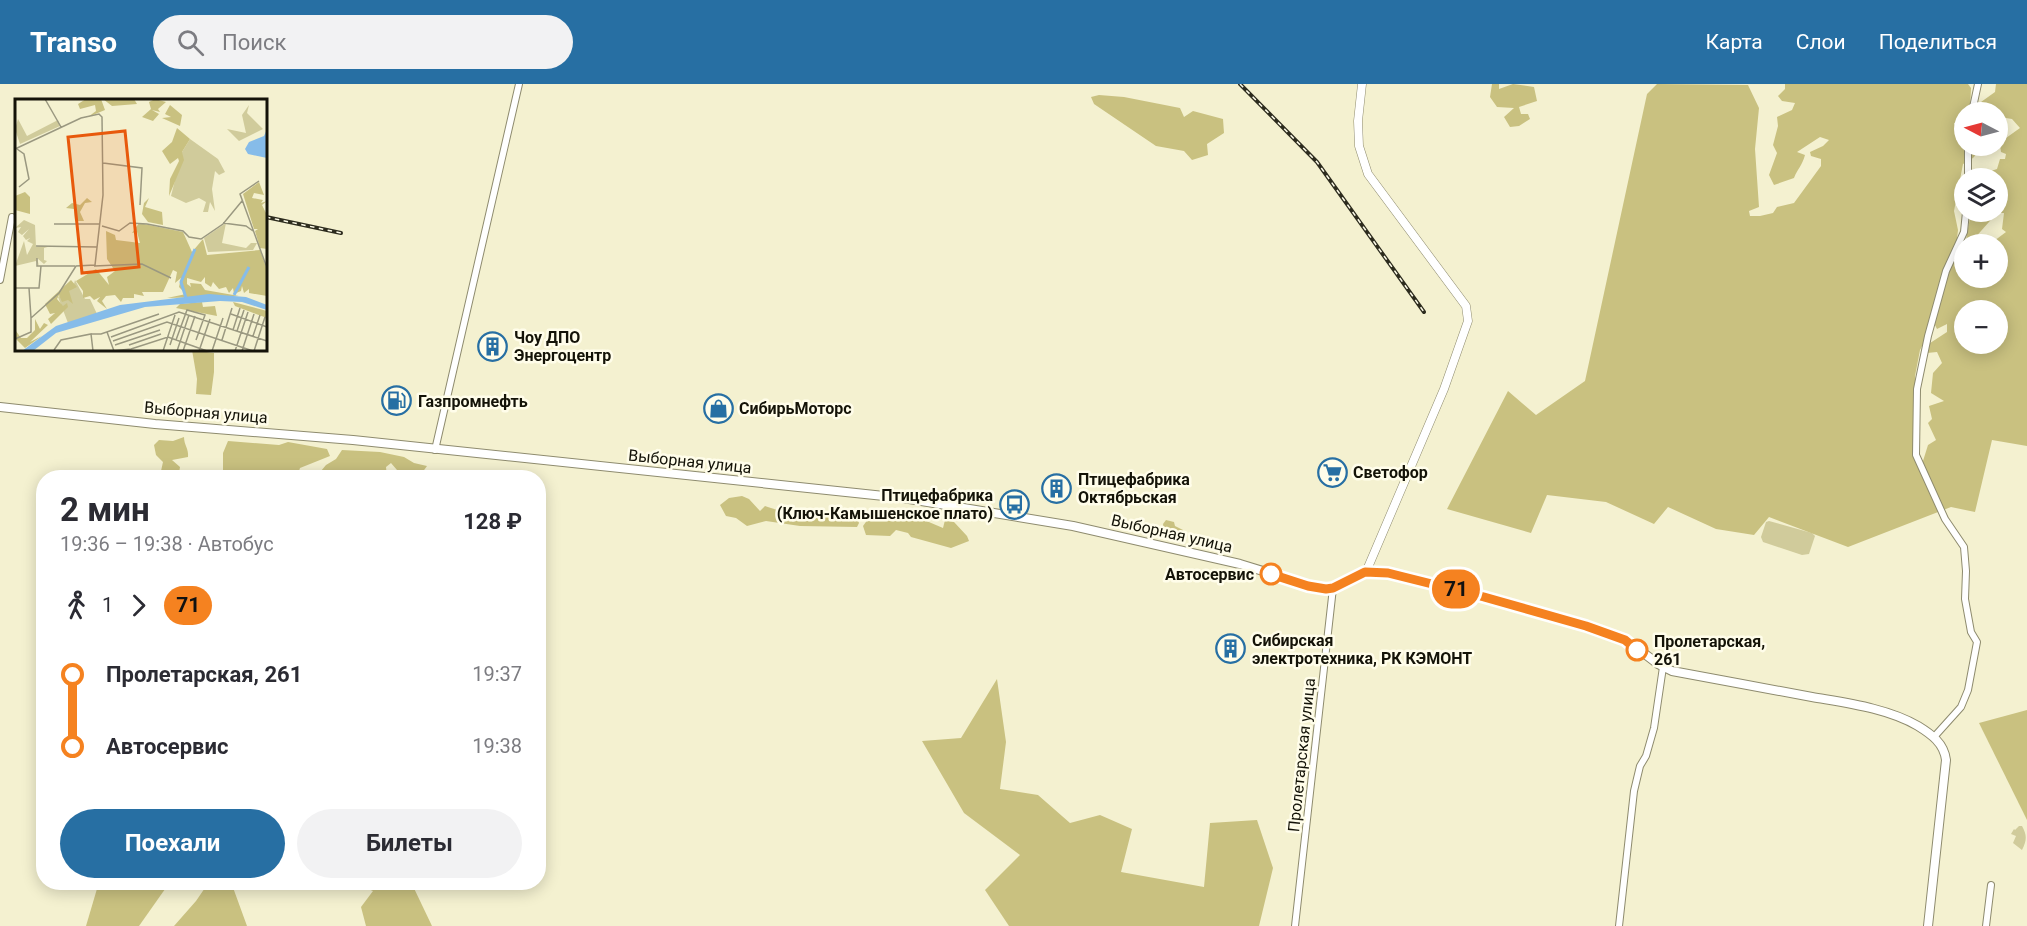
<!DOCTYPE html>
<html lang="ru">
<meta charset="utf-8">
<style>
body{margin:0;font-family:Roboto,sans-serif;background:#f2f2f3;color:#2b2b33;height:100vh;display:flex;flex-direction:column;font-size:22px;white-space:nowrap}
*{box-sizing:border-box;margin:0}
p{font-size:20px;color:#7c7c81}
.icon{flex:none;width:33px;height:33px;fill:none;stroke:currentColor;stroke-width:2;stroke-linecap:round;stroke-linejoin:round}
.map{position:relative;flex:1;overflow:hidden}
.side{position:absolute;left:36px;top:386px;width:510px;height:420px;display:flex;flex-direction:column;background:#fff;border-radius:24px;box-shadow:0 3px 15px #0003}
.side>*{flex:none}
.badge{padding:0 12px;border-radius:20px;font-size:21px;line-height:39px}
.needle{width:39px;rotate:276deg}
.tools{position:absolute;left:1954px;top:18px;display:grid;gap:12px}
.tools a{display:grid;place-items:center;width:54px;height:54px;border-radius:50%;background:#fff;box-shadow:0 3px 15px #0003;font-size:30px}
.map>.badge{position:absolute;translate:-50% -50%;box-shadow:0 0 0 3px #fff}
.legs{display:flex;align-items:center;gap:9px;height:66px;padding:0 24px;font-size:20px}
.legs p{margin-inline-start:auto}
.head{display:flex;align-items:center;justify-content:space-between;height:102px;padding:0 24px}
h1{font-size:33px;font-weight:700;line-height:45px}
.cta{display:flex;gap:12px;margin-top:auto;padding:12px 24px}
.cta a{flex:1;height:69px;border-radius:36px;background:#276fa3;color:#fff;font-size:24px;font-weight:700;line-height:69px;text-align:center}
.cta a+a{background:#f2f2f3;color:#2b2b33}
ul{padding:0 24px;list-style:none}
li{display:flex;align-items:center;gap:21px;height:72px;font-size:22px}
li i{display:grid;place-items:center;width:9px;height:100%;margin:0 8px;background:currentColor}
li i::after{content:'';width:15px;height:15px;margin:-8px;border:4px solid;border-radius:50%;background:#fff}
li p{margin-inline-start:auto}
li:first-child i{background:linear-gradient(#0000 50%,currentColor 0)}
li:last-child i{background:linear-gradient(currentColor 50%,#0000 0)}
header{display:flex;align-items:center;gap:36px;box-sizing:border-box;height:84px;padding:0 30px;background:#276fa3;color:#fff}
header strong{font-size:28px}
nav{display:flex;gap:33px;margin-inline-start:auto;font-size:21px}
.search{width:420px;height:54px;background:#f2f2f3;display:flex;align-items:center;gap:15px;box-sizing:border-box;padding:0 21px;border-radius:33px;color:#7c7c81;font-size:22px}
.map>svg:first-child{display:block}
.green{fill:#d0cb9b}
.forest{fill:#c9c180;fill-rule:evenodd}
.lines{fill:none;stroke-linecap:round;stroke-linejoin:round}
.minor-casing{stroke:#8e8b6e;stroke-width:8}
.tertiary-casing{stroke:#8e8b6e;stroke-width:9}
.secondary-casing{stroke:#8e8b6e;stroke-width:10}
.minor{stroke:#fff;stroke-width:6}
.tertiary{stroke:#fff;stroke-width:8}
.secondary{stroke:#fff;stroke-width:8}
.rail-casing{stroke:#2d2c1e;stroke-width:4}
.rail{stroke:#fffdea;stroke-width:1.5;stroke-dasharray:4.5;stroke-linecap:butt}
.line-1-casing{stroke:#fff;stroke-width:14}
.line-1{stroke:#f58220;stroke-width:9}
.stop-1-dot{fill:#fff;stroke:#f58220;stroke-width:3}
.labels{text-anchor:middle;stroke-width:5;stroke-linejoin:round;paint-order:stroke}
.poi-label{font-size:16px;font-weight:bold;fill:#141308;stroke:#fffdea;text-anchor:start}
.street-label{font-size:16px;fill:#141308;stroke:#fffdea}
.stop-label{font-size:16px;font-weight:bold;fill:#141308;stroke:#fffdea;text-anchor:end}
.inset-river{fill:none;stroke:#86bce9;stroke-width:3}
.inset-road{fill:none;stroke:#9a9880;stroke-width:1.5}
.view{fill:#e8590c;fill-opacity:0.15;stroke:#e8590c;stroke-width:3}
.inset-edge{fill:none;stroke:#141308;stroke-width:3}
</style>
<header>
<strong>Transo</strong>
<div class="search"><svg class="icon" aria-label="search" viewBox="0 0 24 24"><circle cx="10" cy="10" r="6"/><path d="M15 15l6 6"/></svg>Поиск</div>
<nav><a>Карта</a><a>Слои</a><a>Поделиться</a></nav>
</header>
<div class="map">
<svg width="2027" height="842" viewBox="0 0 2027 842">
<rect width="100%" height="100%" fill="#f4f1d0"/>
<g class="green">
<polygon points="1769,437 1812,449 1815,452 1809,470 1802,471 1763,458 1761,453 1766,438"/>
<path d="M 2019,742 L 2022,742 C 2027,751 2027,756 2022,766 L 2013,759 L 2016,752 L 2011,750 L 2014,745 L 2015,746 Z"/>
</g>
<g class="forest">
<polygon points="1492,0 1499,0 1499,5 1513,0 1534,3 1537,17 1519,23 1521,30 1528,30 1530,35 1519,42 1510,43 1504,33 1514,24 1497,23 1490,13"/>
<path d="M 1657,0 L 1748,1 L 1759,24 L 1755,65 L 1759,123 L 1749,127 L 1750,132 L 1760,132 L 1773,129 L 1777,123 L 1794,119 L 1821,82 L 1821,75 L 1811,72 L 1810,68 L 1823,62 L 1829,56 L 1820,53 L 1797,68 L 1805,71 C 1802,82 1798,84 1794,94 L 1774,101 L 1769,91 L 1777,69 L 1773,61 L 1778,42 L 1777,33 L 1792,26 L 1795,19 L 1782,17 L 1778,12 L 1785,5 L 1785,0 L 1968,0 L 1971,4 L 1970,28 L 1965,28 L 1965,37 L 1954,39 L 1965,62 L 1975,62 L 1980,66 L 1973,74 L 1963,80 L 1954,127 L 1958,146 L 1955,172 L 1965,167 L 1965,194 L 1998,194 L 1998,160 L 1990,160 L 2006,148 L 2002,145 L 2004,129 L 1997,129 L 1973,156 L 1966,156 L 1971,128 L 1998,128 L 1998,94 L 1986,94 L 1985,89 L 1997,85 L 2000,75 L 2005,75 L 2006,70 L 2001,68 L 2000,61 L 2006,54 L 2020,44 L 2012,35 L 2000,33 L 1994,24 L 1992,28 L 1981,28 L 1981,18 L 1995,8 L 1996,0 L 2027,0 L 2027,362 L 1992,356 L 1975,428 L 1951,423 L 1848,463 L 1769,433 L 1754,451 L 1716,445 L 1668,423 L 1654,440 L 1606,418 L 1547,411 L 1531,449 L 1447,425 L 1508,307 L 1536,331 L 1585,297 L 1647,10 ZM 1965,226 L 1998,226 L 1998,260 L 1965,260 ZM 1934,239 L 1937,245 L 1947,240 L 1947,248 L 1924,263 L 1927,269 L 1937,268 L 1942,279 L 1933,289 L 1931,309 L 1944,317 L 1929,322 L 1932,335 L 1928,339 L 1936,356 L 1928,361 L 1923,377 L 1916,378 L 1915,292 L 1920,266 Z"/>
<polygon points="1099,11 1124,13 1180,24 1184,33 1193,27 1223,35 1224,49 1207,60 1208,71 1192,76 1184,67 1156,62 1094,20 1091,13"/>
<polygon points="192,266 214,269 214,288 211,311 196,310 197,295"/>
<path d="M 184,353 C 184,361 189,365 188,373 L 172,376 L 180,383 L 179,389 L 161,387 L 163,378 L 156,371 L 154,361 L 159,356 L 173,357 Z"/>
<polygon points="228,357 279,361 288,358 327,365 330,372 300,384 297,393 223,393 223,369"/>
<polygon points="342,366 380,368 404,373 414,379 427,382 419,393 403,393 391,379 386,383 387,393 316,393 326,381 336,375"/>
<path d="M 742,412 L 749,415 L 760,427 L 765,422 C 775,426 793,429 801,434 C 819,425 837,429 856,432 L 859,439 L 857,443 L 800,442 L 766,437 L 747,442 L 736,434 L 726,432 L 720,421 L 729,414 Z"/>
<polygon points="910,430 943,444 945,436 954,438 967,452 969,457 951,464 911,453 908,449 896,446 890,452 866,451 863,442 871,431 889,435"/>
<polygon points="1166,436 1174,438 1175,442 1183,446 1181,453 1165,451 1162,447 1164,445 1163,440"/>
<polygon points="997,595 1006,658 1000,705 1038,711 1070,739 1100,731 1132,745 1121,788 1204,803 1210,739 1257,736 1273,784 1259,842 1009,842 985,806 1020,771 964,729 922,657 961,654"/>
<polygon points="2027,626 2027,736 1979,639"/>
<polygon points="99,798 170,798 139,842 86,842"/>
<polygon points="209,798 231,798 247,842 174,842 196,817"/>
<polygon points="351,798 411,798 432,842 366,842 361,823 373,807"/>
</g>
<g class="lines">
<defs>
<g id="minor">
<polyline points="1972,28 1978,0"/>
<polyline points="1968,94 1968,62"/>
<polyline points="0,196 12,133"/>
<polyline points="435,366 519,0"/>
<polyline points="1934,653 1961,623 1968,606 1977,558 1971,548 1965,515 1966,487 1964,463 1945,435 1916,371 1917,305 1928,252 1946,187 1964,148 1966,128"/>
<polyline points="1295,842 1333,504"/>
<polyline points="1619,842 1634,707 1640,682 1646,672 1654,644 1663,583"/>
<polyline points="1986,842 1991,801"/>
</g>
<polyline id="tertiary" points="1362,0 1358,37 1359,62 1368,90 1466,222 1468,237 1444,305 1366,488"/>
<path id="secondary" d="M 0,323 L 155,340 L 353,356 L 903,414 L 1073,442 L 1240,480 L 1318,504 L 1333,504 L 1366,488 L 1388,488 L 1484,513 L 1611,550 L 1633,561 L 1658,580 L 1672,587 C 1719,596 1765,604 1812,613 C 1846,619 1887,624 1918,642 C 1931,650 1944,659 1946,676 L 1928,842"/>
</defs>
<use href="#minor" class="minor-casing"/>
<use href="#tertiary" class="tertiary-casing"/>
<use href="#secondary" class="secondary-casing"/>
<use href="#minor" class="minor"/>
<use href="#tertiary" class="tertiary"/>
<use href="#secondary" class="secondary"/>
<defs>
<g id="rail">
<polyline points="1240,0 1317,78 1424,228"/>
<polyline points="266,133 341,149"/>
</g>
</defs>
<use href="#rail" class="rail-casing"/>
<use href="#rail" class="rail"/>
</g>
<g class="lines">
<defs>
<polyline id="line-1" points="1271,490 1308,502 1326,505 1333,504 1365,488 1388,489 1484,513 1586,542 1625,556 1637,566"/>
</defs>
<use href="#line-1" class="line-1-casing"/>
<use href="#line-1" class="line-1"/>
</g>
<defs>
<symbol id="building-ring" viewBox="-11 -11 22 22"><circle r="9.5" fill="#fffdea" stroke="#276fa3" stroke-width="1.5"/><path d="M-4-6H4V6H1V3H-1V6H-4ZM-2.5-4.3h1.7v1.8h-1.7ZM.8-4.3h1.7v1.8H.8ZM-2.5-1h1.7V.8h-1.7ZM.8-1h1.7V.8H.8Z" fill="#276fa3"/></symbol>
<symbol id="fuel-ring" viewBox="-11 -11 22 22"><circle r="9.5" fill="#fffdea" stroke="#276fa3" stroke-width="1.5"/><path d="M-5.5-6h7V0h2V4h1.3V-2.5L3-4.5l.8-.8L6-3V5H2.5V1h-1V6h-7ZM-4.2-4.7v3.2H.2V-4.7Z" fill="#276fa3"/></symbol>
<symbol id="shop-ring" viewBox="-11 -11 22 22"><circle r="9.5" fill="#fffdea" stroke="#276fa3" stroke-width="1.5"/><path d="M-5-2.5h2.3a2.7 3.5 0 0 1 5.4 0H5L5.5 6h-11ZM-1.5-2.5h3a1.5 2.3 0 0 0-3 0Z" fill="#276fa3"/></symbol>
<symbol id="supermarket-ring" viewBox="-11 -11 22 22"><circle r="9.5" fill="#fffdea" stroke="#276fa3" stroke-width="1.5"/><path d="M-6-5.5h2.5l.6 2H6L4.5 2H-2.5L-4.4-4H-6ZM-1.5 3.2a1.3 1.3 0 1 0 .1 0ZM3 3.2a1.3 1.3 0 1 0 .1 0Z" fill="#276fa3"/></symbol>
<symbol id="bus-ring" viewBox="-11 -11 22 22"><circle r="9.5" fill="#fffdea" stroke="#276fa3" stroke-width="1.5"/><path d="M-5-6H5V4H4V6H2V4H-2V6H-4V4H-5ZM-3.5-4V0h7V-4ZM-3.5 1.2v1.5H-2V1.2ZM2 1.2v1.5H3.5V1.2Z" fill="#276fa3"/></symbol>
</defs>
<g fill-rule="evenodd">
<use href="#building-ring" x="476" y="246" width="33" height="33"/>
<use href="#fuel-ring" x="380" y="300" width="33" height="33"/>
<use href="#shop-ring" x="702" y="308" width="33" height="33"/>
<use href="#supermarket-ring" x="1316" y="372" width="33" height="33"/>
<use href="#building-ring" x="1040" y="388" width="33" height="33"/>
<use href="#bus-ring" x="998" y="404" width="33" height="33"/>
<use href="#building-ring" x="1214" y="548" width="33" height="33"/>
</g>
<g class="stop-1-dot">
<circle cx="1271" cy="490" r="10"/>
<circle cx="1637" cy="566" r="10"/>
</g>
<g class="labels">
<g class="poi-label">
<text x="514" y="259">Чоу ДПО<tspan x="514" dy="18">Энергоцентр</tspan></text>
<text x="418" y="323">Газпромнефть</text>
<text x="739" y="330">СибирьМоторс</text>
<text x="1353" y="394">Светофор</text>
<text x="1078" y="401">Птицефабрика<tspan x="1078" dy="18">Октябрьская</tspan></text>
<text x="993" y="417" text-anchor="end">Птицефабрика<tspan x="993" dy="18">(Ключ-Камышенское плато)</tspan></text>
<text x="1252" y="562">Сибирская<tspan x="1252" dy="18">электротехника, РК КЭМОНТ</tspan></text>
</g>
<g class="street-label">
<text transform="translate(206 328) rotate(5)" y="6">Выборная улица</text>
<text transform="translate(690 377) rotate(6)" y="6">Выборная улица</text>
<text transform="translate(1172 449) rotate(13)" y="6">Выборная улица</text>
<text transform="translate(1301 671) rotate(-84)" y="6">Пролетарская улица</text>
</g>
<g class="stop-label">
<text x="1254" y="496">Автосервис</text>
<text x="1654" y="563" text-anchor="start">Пролетарская,<tspan x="1654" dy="18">261</tspan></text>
</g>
</g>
<g transform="translate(15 15)">
<rect width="252" height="252" fill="#f4f1d0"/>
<path d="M 234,6 L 232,14 L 248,30 L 224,42 L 212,30 L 231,34 L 227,16 ZM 3,20 L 12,37 L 43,21 L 45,27 L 5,45 L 0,30 ZM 175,40 L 203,60 L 210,73 L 204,76 L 200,72 L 197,90 L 200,112 L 195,103 L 193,113 L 188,113 L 191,103 L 184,99 L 171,104 L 156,97 L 167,53 ZM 9,121 L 20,126 L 21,148 L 23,147 L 36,147 L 29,149 L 29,161 L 32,162 L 29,165 L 22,159 L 24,167 L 21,162 L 0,167 L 9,142 L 12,156 L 18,145 L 12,142 L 15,139 L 11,141 L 8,137 L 14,130 L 7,136 L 3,133 L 6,128 L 0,129 ZM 211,124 L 207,144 L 231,149 L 236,144 L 242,144 L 238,151 L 193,153 L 189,139 ZM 60,181 L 70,200 L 75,200 L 82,215 L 53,224 L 43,198 L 58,189 Z" fill="#d0cb9b"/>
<path d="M 71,0 L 86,0 L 90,11 L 73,18 L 81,12 L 80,6 L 65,10 L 63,5 ZM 88,0 L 119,0 L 122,5 L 97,7 ZM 140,0 L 151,3 L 143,10 L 145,13 L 137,11 L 144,15 L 138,22 L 127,18 L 136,10 L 134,3 ZM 155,6 L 167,16 L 165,27 L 147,19 L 156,18 L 150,15 ZM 162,29 L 175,40 L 167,53 L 169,61 L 154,97 L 155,80 L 164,62 L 163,59 L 155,65 L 147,52 L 157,43 ZM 244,83 L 249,96 L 239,94 L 237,99 L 248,101 L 246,104 L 252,102 L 247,106 L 252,116 L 252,150 L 245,149 L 240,132 L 243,130 L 239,130 L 228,95 ZM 10,93 L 15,98 L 15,115 L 0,111 L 0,97 ZM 72,99 L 77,103 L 70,104 L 65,113 L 69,122 L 60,122 L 59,110 L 51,109 L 57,104 L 65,106 ZM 134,99 L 130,108 L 147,113 L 148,126 L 133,123 L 127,115 L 129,104 ZM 124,124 L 168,133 L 177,153 L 188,140 L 192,156 L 245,151 L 252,171 L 252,197 L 234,194 L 234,190 L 229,194 L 227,187 L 226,192 L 219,195 L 218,189 L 214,194 L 211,188 L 204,190 L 198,183 L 196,188 L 190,184 L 190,178 L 186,183 L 172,179 L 172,185 L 176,188 L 175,184 L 186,185 L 190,191 L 224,197 L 152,199 L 171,195 L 164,188 L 166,179 L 160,184 L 162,173 L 158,171 L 148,193 L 127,193 L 129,197 L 119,195 L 119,199 L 108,199 L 106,203 L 100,196 L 91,197 L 87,202 L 92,210 L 82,202 L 85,198 L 79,201 L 75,197 L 68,199 L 68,192 L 61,182 L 81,170 L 94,186 L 92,178 L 100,172 L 92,160 L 91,132 L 100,136 L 101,141 L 125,144 L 122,133 L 117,134 ZM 56,181 L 62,188 L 54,192 L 58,205 L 53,201 L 47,203 L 44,196 L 42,200 L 48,207 L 52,204 L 53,208 L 36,225 L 33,220 L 40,214 L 35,215 L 30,205 ZM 187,203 L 188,208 L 200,207 L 202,217 L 161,209 L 165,205 ZM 218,203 L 252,212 L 252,219 L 220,207 ZM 20,220 L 25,230 L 29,224 L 33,226 L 15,243 L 27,237 L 10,249 L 0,239 L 1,232 L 6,239 L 12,239 L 20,231 Z" fill="#c9c180"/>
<path d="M 252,30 L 252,59 L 233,55 L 230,50 L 234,43 L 249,37 ZM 194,195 L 231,198 L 252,206 L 252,211 L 227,203 L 205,202 L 130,208 L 41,234 L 18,252 L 7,252 L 41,227 L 105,206 Z" fill="#86bce9"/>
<path class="inset-river" d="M 219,196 L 234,168M 171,199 L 166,183 L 180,150"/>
<path class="inset-road" d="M 30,0 L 46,28M 0,50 L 66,19 L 84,15 L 87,18 L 88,96 L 80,166 L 61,167 L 44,194 L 16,219 L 16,233 L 0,240M 2,50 L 9,55 L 14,80 L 4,88M 88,64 L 127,69 L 125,106M 244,82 L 225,95 L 252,169M 208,124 L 231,127 L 238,132M 39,125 L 84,125M 87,127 L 104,132 L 115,124 L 132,125 L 168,132 L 174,138 L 186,140 L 208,125 L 227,102M 21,147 L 82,148M 22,159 L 22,167 L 60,167M 79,167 L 127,165 L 156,179M 0,189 L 24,189 L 26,167M 14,189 L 16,219M 216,215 L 252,228M 218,231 L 225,209M 222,232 L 229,211M 92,233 L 99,252M 76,235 L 86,235 L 144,215M 238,237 L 245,216M 96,238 L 164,213 L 252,242M 161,241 L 172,211 L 190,216 L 181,241M 207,241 L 217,209M 98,242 L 152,223 L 238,252M 100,246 L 145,231M 114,246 L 146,235M 155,246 L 164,219M 39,251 L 46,241 L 76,235 L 78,252M 26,252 L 87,252M 97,252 L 116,250 L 153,238 L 192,252M 148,252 L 160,216M 162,252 L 174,216M 168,252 L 180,217M 184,252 L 195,220M 197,252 L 208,219M 220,252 L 233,213M 227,252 L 239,215M 239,252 L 250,218"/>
<path class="view" d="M 110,32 L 124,168 L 67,174 L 53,38 Z"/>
<rect width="252" height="252" class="inset-edge"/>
</g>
</svg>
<div class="tools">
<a><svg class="needle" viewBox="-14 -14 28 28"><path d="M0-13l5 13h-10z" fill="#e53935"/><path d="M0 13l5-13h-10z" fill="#7c7c81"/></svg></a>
<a><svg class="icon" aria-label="layers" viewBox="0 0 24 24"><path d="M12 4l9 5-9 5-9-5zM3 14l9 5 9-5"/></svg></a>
<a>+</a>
<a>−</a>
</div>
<b class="badge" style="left:1456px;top:505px;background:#f58220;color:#111">71</b>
<section class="side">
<div class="head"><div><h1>2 мин</h1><p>19:36 – 19:38 · Автобус</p></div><b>128 ₽</b></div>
<div class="legs"><svg class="icon" aria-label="walk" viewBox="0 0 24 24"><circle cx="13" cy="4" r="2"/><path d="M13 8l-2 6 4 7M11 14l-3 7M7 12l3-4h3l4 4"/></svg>1<svg class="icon" aria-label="forward" viewBox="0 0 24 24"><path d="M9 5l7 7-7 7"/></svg><b class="badge" style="background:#f58220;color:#111">71</b></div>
<ul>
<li><i style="color:#f58220"></i><b>Пролетарская, 261</b><p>19:37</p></li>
<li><i style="color:#f58220"></i><b>Автосервис</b><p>19:38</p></li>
</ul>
<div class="cta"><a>Поехали</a><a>Билеты</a></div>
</section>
</div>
